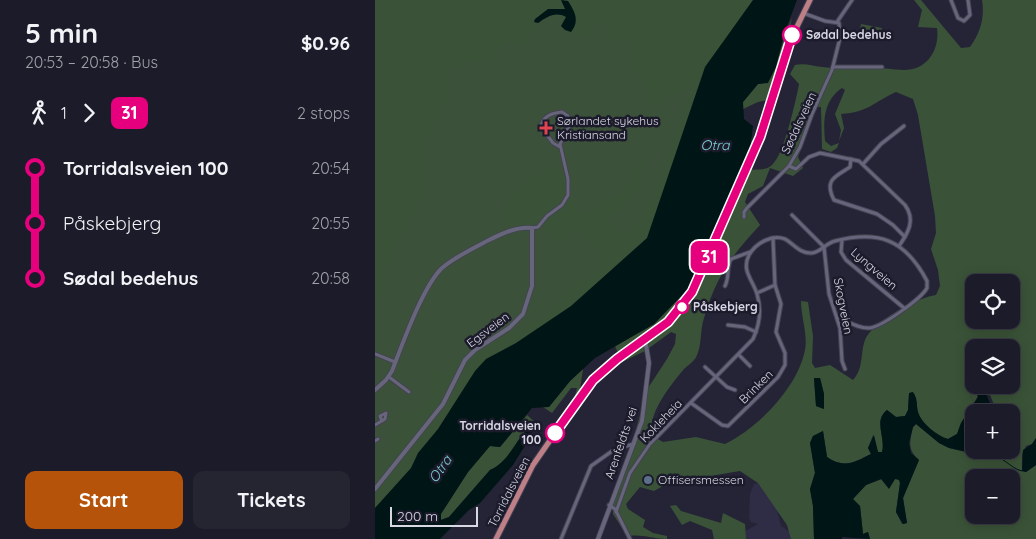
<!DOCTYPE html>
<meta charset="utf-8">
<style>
body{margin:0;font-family:Quicksand,sans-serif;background:#252431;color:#f1f3f6;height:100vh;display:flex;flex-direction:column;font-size:19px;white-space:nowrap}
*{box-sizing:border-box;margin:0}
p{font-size:16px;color:#a0a1a8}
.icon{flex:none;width:28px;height:28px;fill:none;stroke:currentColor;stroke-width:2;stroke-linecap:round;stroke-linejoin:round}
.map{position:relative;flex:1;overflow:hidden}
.sheet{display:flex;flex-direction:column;background:#1c1b29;width:375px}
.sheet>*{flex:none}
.badge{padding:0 10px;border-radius:8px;font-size:18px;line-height:32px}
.tools{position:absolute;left:590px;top:274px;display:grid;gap:10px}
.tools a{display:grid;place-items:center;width:55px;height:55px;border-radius:10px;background:#1c1b29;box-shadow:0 2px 12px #0003,0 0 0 1px #3a3946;font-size:25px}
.scale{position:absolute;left:15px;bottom:12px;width:88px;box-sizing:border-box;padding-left:5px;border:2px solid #d8d7e4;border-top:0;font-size:14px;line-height:18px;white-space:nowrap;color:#d8d7e4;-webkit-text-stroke:4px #1c1b2c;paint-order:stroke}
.map>.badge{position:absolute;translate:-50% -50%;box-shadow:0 0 0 2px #fff}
.legs{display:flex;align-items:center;gap:8px;height:55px;padding:0 25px;font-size:16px}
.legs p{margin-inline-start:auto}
.head{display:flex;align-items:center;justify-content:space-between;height:85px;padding:0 25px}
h1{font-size:28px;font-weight:800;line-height:38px}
.button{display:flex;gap:10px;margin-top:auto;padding:10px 25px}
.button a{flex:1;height:58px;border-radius:10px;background:#b45309;color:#fff;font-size:20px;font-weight:800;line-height:58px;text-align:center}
.button a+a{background:#252431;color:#f1f3f6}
ul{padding:0 25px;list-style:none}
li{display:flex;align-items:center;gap:18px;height:55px;font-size:19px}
li i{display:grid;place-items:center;width:8px;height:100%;margin:0 6px;background:currentColor}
li i::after{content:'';width:12px;height:12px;margin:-6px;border:4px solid;border-radius:50%;background:#1c1b29}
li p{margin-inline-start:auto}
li:first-child i{background:linear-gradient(#0000 50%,currentColor 0)}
li:last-child i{background:linear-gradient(currentColor 50%,#0000 0)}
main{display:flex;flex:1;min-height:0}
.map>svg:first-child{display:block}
.built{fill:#2e2d45}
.green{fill:#3c513a}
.forest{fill:#3a5338;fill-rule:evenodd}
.water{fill:#001516}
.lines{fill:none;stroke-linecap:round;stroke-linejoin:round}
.stream{stroke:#001516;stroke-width:1}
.minor-casing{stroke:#434251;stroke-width:5}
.tertiary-casing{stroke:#434251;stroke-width:5.5}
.primary-casing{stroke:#434251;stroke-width:7}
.minor{stroke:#66657b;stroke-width:3}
.tertiary{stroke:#66657b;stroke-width:4}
.primary{stroke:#bf7f87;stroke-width:5}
.line-1-casing{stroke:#fff;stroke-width:11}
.line-1{stroke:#e6007e;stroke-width:8}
.stop-1-dot{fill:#fff;stroke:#e6007e;stroke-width:2.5}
.health-dot{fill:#e0444e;stroke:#1c1b2c;stroke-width:2}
.service-dot{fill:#5c6f8a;stroke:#1c1b2c;stroke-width:2}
.labels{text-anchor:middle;stroke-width:5;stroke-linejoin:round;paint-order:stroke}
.stop-label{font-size:12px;font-weight:bold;fill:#d8d7e4;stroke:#1c1b2c;text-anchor:start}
.poi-label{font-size:12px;fill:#d8d7e4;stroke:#1c1b2c;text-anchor:start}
.street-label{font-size:12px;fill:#d8d7e4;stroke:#1c1b2c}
.water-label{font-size:14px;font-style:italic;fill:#7bd2d4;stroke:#1c1b2c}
</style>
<main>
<section class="sheet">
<div class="head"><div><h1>5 min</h1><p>20:53 – 20:58 · Bus</p></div><b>$0.96</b></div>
<div class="legs"><svg class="icon" aria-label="walk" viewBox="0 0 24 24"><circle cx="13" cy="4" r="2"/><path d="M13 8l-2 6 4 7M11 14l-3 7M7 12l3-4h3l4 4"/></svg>1<svg class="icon" aria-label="forward" viewBox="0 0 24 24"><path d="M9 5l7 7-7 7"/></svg><b class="badge" style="background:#e6007e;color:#fff">31</b><p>2 stops</p></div>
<ul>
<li><i style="color:#e6007e"></i><b>Torridalsveien 100</b><p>20:54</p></li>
<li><i style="color:#e6007e"></i><span>Påskebjerg</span><p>20:55</p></li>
<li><i style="color:#e6007e"></i><b>Sødal bedehus</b><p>20:58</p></li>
</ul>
<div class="button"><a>Start</a><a>Tickets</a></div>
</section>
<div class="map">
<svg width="661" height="539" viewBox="0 0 661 539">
<rect width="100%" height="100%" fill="#252437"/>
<polygon class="built" points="388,482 399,499 406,526 421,536 420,539 356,539 383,524 376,522 374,518 375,494 379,484"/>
<g class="green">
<polygon points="0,0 394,0 288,238 3,539 0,539"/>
<polygon points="486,24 507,28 505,38 484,34"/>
<polygon points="599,357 597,382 603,396 599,403 595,395 590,363 594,358"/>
</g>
<g class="forest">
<polygon points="0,0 13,3 12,0 186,0 190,9 173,9 159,22 162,23 155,36 141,45 131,40 124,46 115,61 101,60 74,72 71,102 55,131 50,148 47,191 41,212 19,247 13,262 8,290 0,304"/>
<path d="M 191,0 L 378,0 L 330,67 L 272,238 L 196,306 L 141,343 L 111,359 L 100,371 L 63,429 L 43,453 L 36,468 L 0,508 L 0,460 C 17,449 23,433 27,414 L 51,406 L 58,392 L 56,366 L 70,375 L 79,361 L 137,331 L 147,329 L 181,306 L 183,300 L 223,270 L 229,261 C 222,248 215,237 202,228 L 180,246 L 176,235 L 166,224 L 160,225 L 158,233 L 156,230 L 140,228 L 130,223 L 135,198 L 145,191 L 151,182 L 182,166 L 192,173 L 192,199 L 197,199 L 206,216 L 226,202 L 249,192 L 271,150 C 264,189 269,196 231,217 L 244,238 C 283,213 289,171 302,130 C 307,115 313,101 319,87 C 302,88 286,106 271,114 L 266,104 L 274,97 L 268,94 L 270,80 L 254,64 L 256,43 L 251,38 L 237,41 L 233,40 L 234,34 L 231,25 L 221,23 L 215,36 L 203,39 L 193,33 L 193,31 L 196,32 Z"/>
<path d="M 539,0 L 546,0 L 586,48 L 595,47 C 605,33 610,18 607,0 L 661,0 L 661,438 L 657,444 L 651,446 L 647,454 L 647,471 L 651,472 L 661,465 L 661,539 L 495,539 L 493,532 L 488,534 L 485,506 L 478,499 L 491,485 L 507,479 L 514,488 L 520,479 L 524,479 L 525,483 L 521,512 L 527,524 L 532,523 L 528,498 L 544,460 C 532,450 535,441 538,427 L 541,424 L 564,443 L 574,448 L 611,457 L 619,455 L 622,450 L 636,450 L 636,412 L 622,412 L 611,385 L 636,385 L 636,348 L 599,348 L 599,358 L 594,358 L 590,363 L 595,395 L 599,403 L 586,423 L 582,434 L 573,439 C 562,436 546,423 543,412 C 541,403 543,399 537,392 L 534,394 L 533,410 L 530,416 L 521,417 L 512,410 C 498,421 511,437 507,452 L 503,452 L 498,435 L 493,448 L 496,454 C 480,462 469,469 452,457 L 448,431 L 438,436 L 435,443 L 440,473 L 435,489 L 438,506 L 439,539 L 416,539 L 412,525 L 383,483 L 365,471 L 293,483 L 279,491 L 265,487 L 251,504 L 253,509 L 270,520 L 268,527 L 278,533 L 292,536 L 292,539 C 278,539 267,534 254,536 L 254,539 L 238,514 L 237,502 L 254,453 L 273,388 L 292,359 L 300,344 L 301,334 L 296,332 L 270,351 L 247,362 L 240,346 L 279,324 L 313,289 L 369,167 L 377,140 L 383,139 C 389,127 396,114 393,100 L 383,102 L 368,109 L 368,102 L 383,84 L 393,82 C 404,62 407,39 417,18 C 407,68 393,118 374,166 L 374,170 C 382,169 391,171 397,165 C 409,155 421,100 424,84 L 415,74 L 420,65 C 430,63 437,66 447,67 C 462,69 478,67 494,67 C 505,67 517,70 529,70 C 552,70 565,50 562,28 L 543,27 L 547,10 ZM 467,88 L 470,90 L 460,114 L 466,130 L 464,141 L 469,128 L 466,114 C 494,112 497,103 521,92 L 538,99 L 543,115 L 560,216 L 561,233 L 556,249 L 563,270 L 565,286 L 561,295 C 543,297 496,323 490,340 C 485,354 489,368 478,380 L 455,365 L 440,368 L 437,363 L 438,336 L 433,302 L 426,301 C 426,317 433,335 430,350 C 423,387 383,428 350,444 L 321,437 L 288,442 L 276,435 C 274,412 294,387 309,369 C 313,365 320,361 322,355 C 327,344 325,330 329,318 C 341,277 356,256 385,225 L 370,202 L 373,194 L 388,186 L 395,168 L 418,176 L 428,168 L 423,157 L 441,107 L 446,107 L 447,149 L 456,152 L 462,148 L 464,143 L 456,146 L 450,141 C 448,120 449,100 467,88 ZM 599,282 L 636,282 L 636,320 L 599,320 ZM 445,378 L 449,394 L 449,409 L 441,406 L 439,379 ZM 599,478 L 636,478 L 636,515 L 599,515 Z"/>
<polygon points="208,369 202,409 198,404 202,388 196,388 177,413 168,407 174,407 195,381"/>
<path d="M 152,415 L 160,422 C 143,437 137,460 115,470 L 74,517 L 66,520 L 65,515 L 93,472 L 115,446 L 125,447 Z"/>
<polygon points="301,505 306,511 346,523 348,513 370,524 371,539 339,539 337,530 315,521 307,525 295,506"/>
</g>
<g class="water">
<path d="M 186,0 L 193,1 C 200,12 205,21 196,32 L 190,30 L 186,26 L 191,17 C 180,11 172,17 163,23 L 159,22 L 160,19 L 173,9 L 190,9 Z"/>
<path d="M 378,0 L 422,0 L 409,34 L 401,67 L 393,83 L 383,84 L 368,102 L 369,119 L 378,126 L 375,150 L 369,167 L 313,289 L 279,324 L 220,358 L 195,381 L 174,407 L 157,408 L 125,447 L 115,446 L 93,472 L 66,514 L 66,520 L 74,517 L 115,470 C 137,460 141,435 160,423 L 156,436 L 138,465 L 105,503 L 94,510 L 65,539 L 0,539 L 0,508 L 36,468 L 43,453 L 63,429 L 100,371 L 111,359 L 141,343 L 196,306 L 272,238 L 330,67 Z"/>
<polygon points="439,378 445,378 449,394 449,409 441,406"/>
<path d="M 599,380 L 599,385 L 607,385 L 619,412 L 599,412 L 599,450 L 607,450 L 609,453 L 607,455 L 574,448 L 564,443 L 541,424 L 538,427 L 534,443 L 536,453 L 544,460 L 528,498 L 532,523 L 528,524 L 521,512 L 525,483 L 524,480 L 520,479 L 514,489 L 506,479 L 491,485 L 478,499 L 485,506 L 488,534 L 493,532 L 495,539 L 467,537 L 467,539 L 439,539 L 438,506 L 435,489 L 440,473 L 435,443 L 438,436 L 448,431 L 452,457 C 469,469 480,462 496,454 L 493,448 L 499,435 L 503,452 L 507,452 C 511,437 498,421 512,410 L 521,417 L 530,416 L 533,410 L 534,393 L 538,392 C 543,399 541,404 543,412 C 546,423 562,436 573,439 L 582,434 L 586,423 L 603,397 L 597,382 Z"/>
<polygon points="661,438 661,465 651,472 647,471 648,450 657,444"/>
</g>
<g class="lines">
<path class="stream" d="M 609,453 C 628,454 635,469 647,471"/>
<defs>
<g id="minor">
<polyline points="576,0 583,18 589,21 595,15 593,0"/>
<polyline points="462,22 477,0"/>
<polyline points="458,67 507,67"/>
<path d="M 476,159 L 475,167 C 462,176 448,179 459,200 L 502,214 L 518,225 L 530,237"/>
<polyline points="488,164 506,144 529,126"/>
<path d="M 414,166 L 421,169 L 434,157 L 445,153 L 484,161 L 530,205 C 541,220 533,233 524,246"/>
<polyline points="417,215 449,247 454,294 465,328 467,361 470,369"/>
<polyline points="369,217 369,212 372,208 414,166 425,147 437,114 457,70 465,38 464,23 450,21 428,13"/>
<path d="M 157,228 L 163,227 L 172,216 L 187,205 L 193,195 L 193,179 L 185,144 L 194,126 L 193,116 L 187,112 C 177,113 167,116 166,127 L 178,143 L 185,147"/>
<polyline points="467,240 466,252 471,260 529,308"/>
<path d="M 350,286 C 355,276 351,268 356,259 L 375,252"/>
<polyline points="382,293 400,285"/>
<polyline points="353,325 370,327 381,332"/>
<polyline points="0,354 20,362"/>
<polyline points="364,355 375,366"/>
<polyline points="330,367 352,387 360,390"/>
<polyline points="14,377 34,392"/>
<polyline points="316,403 347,425 353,426 403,377 410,365 410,353 401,332 406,304 400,285 398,238"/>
<polyline points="0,425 10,419 11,413 5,416 7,421"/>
<polyline points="0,441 3,439"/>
<polyline points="234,505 240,509 255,539"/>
<path d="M 241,512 L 255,473 L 275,444 L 378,339 C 385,324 387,310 382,294 C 378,280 366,271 374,255 C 381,243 397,234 410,239 C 419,244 425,254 437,253 C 446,252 451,243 460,241 C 503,230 530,239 552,281 L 552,288 C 546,299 508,326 495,328 C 484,329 472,321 462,317"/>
<polyline points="186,539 216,466 240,449 259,444"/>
</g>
<g id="tertiary">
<path d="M 0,390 L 11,380 L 17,371 C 27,345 48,286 67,268 C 80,257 95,250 110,242 C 124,235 141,226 157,228 L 157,286 L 148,314 L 134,328 L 100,350 L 90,360 L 68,404 L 0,489"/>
<polyline points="223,539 267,421 274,363 270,339"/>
</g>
<polyline id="primary" points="121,539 158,465 212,387 234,365 298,317 319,288 385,137 416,39 435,0"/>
</defs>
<use href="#minor" class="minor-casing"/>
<use href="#tertiary" class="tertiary-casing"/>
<use href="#primary" class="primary-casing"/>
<use href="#minor" class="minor"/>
<use href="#tertiary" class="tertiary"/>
<use href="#primary" class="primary"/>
</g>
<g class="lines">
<defs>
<polyline id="line-1" points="180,433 218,380 242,359 293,322 317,292 385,137 417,35"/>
</defs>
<use href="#line-1" class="line-1-casing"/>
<use href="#line-1" class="line-1"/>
</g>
<g class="stop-1-dot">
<circle cx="417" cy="35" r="9"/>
<circle cx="307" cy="307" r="6"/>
<circle cx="180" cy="433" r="9"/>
</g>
<path class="health-dot" d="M168.5 120.5h5v5h5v5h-5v5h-5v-5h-5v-5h5z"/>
<circle class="service-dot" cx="273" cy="480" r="5"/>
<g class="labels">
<g class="stop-label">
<text x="431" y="39">Sødal bedehus</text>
<text x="318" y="311">Påskebjerg</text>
<text x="166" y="430" text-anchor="end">Torridalsveien<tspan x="166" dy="14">100</tspan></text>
</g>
<g class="poi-label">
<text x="182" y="125">Sørlandet sykehus<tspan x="182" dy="14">Kristiansand</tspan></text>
<text x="283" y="484">Offisersmessen</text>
</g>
<g class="street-label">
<text transform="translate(424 123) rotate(-65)" y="4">Sødalsveien</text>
<text transform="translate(499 269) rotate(41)" y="4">Lyngveien</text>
<text transform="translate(468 306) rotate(79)" y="4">Skogveien</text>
<text transform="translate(113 330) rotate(-37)" y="4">Egsveien</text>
<text transform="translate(381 387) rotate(-45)" y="4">Brinken</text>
<text transform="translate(286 421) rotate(-46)" y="4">Kokleheia</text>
<text transform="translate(246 443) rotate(-71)" y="4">Arenfeldts vei</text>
<text transform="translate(134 492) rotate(-63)" y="4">Torridalsveien</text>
</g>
<g class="water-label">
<text x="340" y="150">Otra</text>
<text transform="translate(65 469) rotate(-55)" y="5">Otra</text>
</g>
</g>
</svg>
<div class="tools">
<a><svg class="icon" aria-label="locate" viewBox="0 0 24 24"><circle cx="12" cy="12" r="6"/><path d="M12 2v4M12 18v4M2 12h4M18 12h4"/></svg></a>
<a><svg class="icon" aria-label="layers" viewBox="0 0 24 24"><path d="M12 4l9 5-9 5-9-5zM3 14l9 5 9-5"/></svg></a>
<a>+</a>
<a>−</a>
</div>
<div class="scale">200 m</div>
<b class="badge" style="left:334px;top:257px;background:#e6007e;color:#fff">31</b>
</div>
</main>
